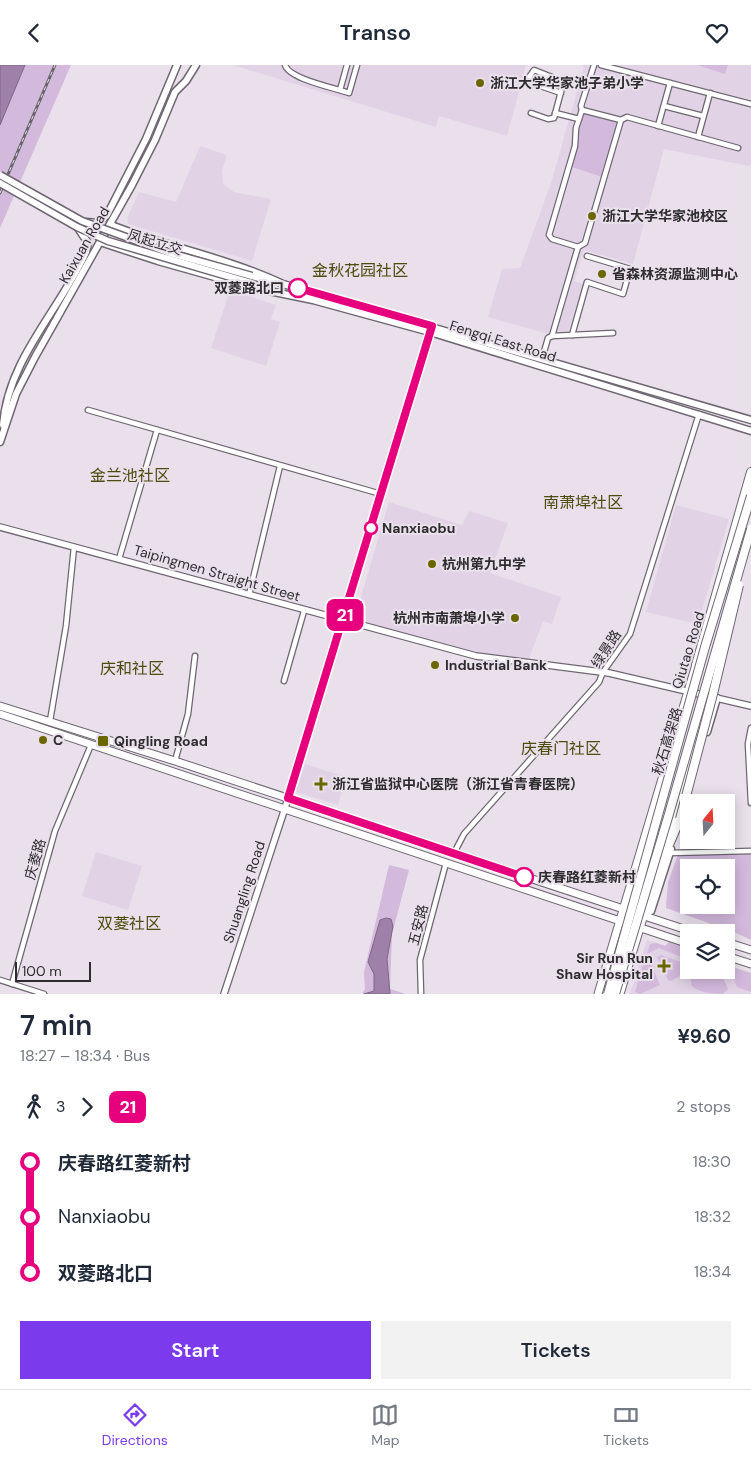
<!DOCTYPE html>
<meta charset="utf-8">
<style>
body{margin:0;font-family:"DM Sans","Noto Sans SC",sans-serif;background:#f2f2f3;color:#1f2937;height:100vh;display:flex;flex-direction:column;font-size:19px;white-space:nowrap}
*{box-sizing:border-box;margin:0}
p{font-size:16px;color:#747a83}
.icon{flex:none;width:28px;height:28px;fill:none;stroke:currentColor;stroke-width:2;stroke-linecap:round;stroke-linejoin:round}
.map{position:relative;height:929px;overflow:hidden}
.side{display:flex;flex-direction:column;background:#fff;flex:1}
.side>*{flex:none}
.badge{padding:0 10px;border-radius:8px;font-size:18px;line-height:32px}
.needle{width:32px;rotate:18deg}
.buttons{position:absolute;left:680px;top:729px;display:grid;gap:10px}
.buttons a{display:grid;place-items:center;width:55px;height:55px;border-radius:0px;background:#fff;box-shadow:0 2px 12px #0003;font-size:25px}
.scale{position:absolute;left:15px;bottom:12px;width:76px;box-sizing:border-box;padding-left:5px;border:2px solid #2f2c30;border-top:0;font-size:14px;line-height:18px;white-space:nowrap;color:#2f2c30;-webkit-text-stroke:4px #e9e0ec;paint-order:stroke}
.map>.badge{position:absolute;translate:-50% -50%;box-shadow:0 0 0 2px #fff}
.legs{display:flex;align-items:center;gap:8px;height:55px;padding:0 20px;font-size:16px}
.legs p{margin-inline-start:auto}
.headline{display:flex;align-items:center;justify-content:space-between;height:85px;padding:0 20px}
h1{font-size:28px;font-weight:600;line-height:38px}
.action{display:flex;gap:10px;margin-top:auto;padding:10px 20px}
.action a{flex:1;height:58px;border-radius:0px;background:#7c3aed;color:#fff;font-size:20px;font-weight:600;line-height:58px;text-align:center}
.action a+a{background:#f2f2f3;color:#1f2937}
ul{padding:0 20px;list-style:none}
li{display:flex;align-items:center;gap:18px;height:55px;font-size:19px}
li i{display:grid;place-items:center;width:8px;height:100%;margin:0 6px;background:currentColor}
li i::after{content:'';width:12px;height:12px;margin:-6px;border:4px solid;border-radius:50%;background:#fff}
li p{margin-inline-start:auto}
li:first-child i{background:linear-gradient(#0000 50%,currentColor 0)}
li:last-child i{background:linear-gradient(currentColor 50%,#0000 0)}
header{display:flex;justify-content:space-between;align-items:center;height:65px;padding:0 20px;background:#fff;font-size:22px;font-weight:600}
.tab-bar{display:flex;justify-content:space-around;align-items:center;height:70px;border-top:1px solid #e0e1e3;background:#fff;font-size:14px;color:#747a83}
.tab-bar a{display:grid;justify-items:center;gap:2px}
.tab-bar .active{color:#7c3aed}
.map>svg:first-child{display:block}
.built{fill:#e1d3e5}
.green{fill:#d3b9dc;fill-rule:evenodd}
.water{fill:#9f80a9;stroke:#7d6785}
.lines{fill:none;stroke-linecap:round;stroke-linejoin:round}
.minor-casing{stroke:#6e6771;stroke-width:7}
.tertiary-casing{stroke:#6e6771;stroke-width:8}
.secondary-casing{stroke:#6e6771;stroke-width:9}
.primary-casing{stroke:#6e6771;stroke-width:9}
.trunk-casing{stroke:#6e6771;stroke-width:10}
.minor{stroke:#fff;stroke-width:4.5}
.tertiary{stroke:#fff;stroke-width:5.5}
.secondary{stroke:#fff;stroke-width:6}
.primary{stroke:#fff;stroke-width:7}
.trunk{stroke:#fff;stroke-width:8}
.rail-casing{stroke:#69646a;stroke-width:3}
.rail{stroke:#e9e0ec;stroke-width:1;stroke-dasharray:4;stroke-linecap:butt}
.secondary-bridge-casing{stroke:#6e6771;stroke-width:9;stroke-linecap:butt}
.trunk-bridge-casing{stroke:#6e6771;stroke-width:10;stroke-linecap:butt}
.secondary-bridge{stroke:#fff;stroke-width:6}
.trunk-bridge{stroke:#fff;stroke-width:8}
.line-1-casing{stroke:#fff;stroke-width:11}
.line-1{stroke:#e6007e;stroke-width:8}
.poi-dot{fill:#6a6700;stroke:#e9e0ec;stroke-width:2}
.stop-1-dot{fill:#fff;stroke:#e6007e;stroke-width:2.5}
.labels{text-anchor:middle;stroke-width:4;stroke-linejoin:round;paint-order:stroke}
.poi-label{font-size:14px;font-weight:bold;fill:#2f2c30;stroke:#e9e0ec;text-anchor:start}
.street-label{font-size:14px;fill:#2f2c30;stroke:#e9e0ec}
.stop-label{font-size:14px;font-weight:bold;fill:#2f2c30;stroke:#e9e0ec;text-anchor:start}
.quarter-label{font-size:16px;fill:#4e4c0d;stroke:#e9e0ec}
</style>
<header><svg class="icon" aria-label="back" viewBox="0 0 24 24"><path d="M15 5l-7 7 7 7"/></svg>Transo<svg class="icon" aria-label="heart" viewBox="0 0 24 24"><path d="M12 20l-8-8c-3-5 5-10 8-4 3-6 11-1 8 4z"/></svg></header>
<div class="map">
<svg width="751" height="929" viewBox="0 0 751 929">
<rect width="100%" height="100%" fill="#e9e0ec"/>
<g class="built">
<polygon points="233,0 526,0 507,71 439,51 436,62"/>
<polygon points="581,0 751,0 751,99 749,101 664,84 633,199 584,185 574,216 583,219 566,274 488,252 502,204 520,203 551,118 584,2"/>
<polygon points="200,81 227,90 222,106 223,119 234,127 271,134 252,196 128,159 127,153 139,127 176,137"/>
<polygon points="230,225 276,240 271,254 280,257 266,301 211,283"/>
<polygon points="389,437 462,460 469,446 508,458 490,508 561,532 552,559 543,556 529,594 478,587 360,557 356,549"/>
<polygon points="676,440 729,454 698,559 646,547"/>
<polygon points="305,699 346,712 338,740 296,727"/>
<polygon points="96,787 142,801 128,845 82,831"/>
<polygon points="647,875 689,888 689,905 726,905 726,900 751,908 751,929 630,929"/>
</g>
<g class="green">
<polygon points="19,0 71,0 0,163 0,52"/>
<polygon points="697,0 728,0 725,9"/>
<polygon points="582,45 621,55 605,113 569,101"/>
<path d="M 680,784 L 751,788 L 751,875 L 734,867 L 666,843 L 668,817 ZM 689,802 L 726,802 L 726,840 L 689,840 Z"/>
<polygon points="389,800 409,805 392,869 390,924 406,929 362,929 365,924 364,907"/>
<polygon points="670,876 689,883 689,895 659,883 647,889 650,879 656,878 665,881"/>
<polygon points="661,890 689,900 690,905 671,916 668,915 657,892"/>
<polygon points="644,896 650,897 660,920 640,929 635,927"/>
<polygon points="732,902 751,908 751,927 737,922 731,907"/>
<path d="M 703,908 L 724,915 L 728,924 L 723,929 C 713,929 698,928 691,920 L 691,913 Z"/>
</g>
<g class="water">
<polygon points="0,0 25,0 0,60"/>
<polygon points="386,853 391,854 393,861 387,894 390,929 364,929 374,926 374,909 368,897 380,855"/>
</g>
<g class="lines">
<defs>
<g id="minor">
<path d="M 285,0 C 289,14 335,23 349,28 L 357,0"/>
<polyline points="601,0 751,39"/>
<polyline points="340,25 347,0"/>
<polyline points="664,41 703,51"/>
<polyline points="582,45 581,41 594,0"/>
<polyline points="531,48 548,54 554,53 563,19 562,16 534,5 529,12 532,18 561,28"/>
<polyline points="555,48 579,54"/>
<polyline points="658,61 670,18"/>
<polyline points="698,72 710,28"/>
<polyline points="578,182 552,174 549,170 575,81 576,63 582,45 621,55 627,52 738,83"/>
<polyline points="572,270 587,217 623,229 630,204 587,191"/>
<polyline points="552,271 578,182 585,178 621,55"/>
<polyline points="542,294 548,273 552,271 613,268"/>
<polyline points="88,345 381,429"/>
<polyline points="119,494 157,365"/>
<polyline points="249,530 280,401"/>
<polyline points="284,616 304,546"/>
<polyline points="50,656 66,561 74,482"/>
<polyline points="751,663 748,679 751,738"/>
<polyline points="175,696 188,649 195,591"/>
<polyline points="454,788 464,769 599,617 603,607 630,569 699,349"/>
<polyline points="669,788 751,786"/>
<polyline points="0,915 44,929"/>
<polyline points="12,919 55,766 91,680"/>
<polyline points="421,929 420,895 446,798"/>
</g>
<g id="tertiary">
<polyline points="0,462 476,591 609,608 751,641"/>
<polyline points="224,929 285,743 431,263"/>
</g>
<g id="secondary">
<polyline points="86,157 98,158 107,150 146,74 177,0"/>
<path d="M 111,160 C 167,182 228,193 283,219 L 751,355"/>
<polyline points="100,177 158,196 254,223 313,235 430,267 751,366"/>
<polyline points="252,211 270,216"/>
<path d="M 3,360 C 8,294 60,245 86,187 L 88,178 L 78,163"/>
<polyline points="0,377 16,329 35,292 132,120 155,75 175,27 186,16 196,0"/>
<polyline points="707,667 717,633"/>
<polyline points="643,851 651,846 671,784"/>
</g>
<g id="primary">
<polyline points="747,435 751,421"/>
<polyline points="0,641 175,696 696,868"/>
<polyline points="0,649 689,879"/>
<polyline points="667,776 708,632"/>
<polyline points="726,877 751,885"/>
<polyline points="726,891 751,899"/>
<polyline points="598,929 697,596"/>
<polyline points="620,929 656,810"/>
</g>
<g id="trunk">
<polyline points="696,600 751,407"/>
<polyline points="654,815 680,754"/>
</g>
</defs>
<use href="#minor" class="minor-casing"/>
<use href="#tertiary" class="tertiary-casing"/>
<use href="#secondary" class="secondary-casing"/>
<use href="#primary" class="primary-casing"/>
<use href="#trunk" class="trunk-casing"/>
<use href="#minor" class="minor"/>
<use href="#tertiary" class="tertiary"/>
<use href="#secondary" class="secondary"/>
<use href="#primary" class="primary"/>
<use href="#trunk" class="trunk"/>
<defs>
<polyline id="rail" points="0,128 55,0"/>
</defs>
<use href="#rail" class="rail-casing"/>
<use href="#rail" class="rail"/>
<defs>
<g id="secondary-bridge">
<polyline points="0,110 82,156 170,188 252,211"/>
<polyline points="0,118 77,162 108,176 251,218"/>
</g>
<g id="trunk-bridge">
<polyline points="680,754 713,629 739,520"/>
<polyline points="608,929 705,582 751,431"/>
<polyline points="615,929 669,749 751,464"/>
</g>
</defs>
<use href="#secondary-bridge" class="secondary-bridge-casing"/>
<use href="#trunk-bridge" class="trunk-bridge-casing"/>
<use href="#secondary-bridge" class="secondary-bridge"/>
<use href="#trunk-bridge" class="trunk-bridge"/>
</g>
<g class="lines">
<defs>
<polyline id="line-1" points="298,223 432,261 288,733 524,812"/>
</defs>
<use href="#line-1" class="line-1-casing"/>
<use href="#line-1" class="line-1"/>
</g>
<g class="poi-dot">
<circle cx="480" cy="18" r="5"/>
<circle cx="592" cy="151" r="5"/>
<circle cx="602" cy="209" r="5"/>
<circle cx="432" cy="499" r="5"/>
<circle cx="515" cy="553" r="5"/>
<circle cx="435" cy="600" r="5"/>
<circle cx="43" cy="675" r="5"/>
<rect x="97" y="670" width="12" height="12" rx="2.5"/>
<path d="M318.5 711.5h5v5h5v5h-5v5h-5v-5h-5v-5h5z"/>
<path d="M661.5 893.5h5v5h5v5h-5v5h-5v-5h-5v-5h5z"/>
</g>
<g class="stop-1-dot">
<circle cx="298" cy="223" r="9"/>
<circle cx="371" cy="463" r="6"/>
<circle cx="524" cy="812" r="9"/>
</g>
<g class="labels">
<g class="poi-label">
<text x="490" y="23">浙江大学华家池子弟小学</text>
<text x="602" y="156">浙江大学华家池校区</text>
<text x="612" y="214">省森林资源监测中心</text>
<text x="442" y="504">杭州第九中学</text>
<text x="505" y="558" text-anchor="end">杭州市南萧埠小学</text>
<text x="445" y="605">Industrial Bank</text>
<text x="53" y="680">C</text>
<text x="114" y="681">Qingling Road</text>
<text x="332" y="724">浙江省监狱中心医院（浙江省青春医院）</text>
<text x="653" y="898" text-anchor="end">Sir Run Run<tspan x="653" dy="16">Shaw Hospital</tspan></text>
</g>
<g class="street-label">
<text transform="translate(155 177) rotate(17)" y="5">凤起立交</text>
<text transform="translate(84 180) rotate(-60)" y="5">Kaixuan Road</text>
<text transform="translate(503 276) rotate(17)" y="5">Fengqi East Road</text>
<text transform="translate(217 508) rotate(16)" y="5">Taipingmen Straight Street</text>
<text transform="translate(606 584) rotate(-57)" y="5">绿景路</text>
<text transform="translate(688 585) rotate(-73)" y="5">Qiutao Road</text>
<text transform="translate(667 676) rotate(-73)" y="5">秋石高架路</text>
<text transform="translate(35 794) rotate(-74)" y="5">庆菱路</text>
<text transform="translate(244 827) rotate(-72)" y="5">Shuangling Road</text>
<text transform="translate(418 860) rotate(-76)" y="5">五安路</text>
</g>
<g class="stop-label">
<text x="284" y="228" text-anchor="end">双菱路北口</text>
<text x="382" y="468">Nanxiaobu</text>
<text x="538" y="817">庆春路红菱新村</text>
</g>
<g class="quarter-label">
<text x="360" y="211">金秋花园社区</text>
<text x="130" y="416">金兰池社区</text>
<text x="583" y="443">南萧埠社区</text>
<text x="132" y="609">庆和社区</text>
<text x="561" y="689">庆春门社区</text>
<text x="129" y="864">双菱社区</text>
</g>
</g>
</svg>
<div class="buttons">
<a><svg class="needle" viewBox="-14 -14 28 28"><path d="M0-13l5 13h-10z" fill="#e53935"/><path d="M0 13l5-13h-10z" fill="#747a83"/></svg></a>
<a><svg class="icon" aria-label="locate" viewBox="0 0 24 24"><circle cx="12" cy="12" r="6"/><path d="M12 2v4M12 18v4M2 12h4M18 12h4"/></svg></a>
<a><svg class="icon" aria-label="layers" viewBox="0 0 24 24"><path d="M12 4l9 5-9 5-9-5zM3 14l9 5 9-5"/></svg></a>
</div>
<div class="scale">100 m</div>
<b class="badge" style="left:345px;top:550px;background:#e6007e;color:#fff">21</b>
</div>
<section class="side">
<div class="headline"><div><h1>7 min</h1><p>18:27 – 18:34 · Bus</p></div><b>¥9.60</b></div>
<div class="legs"><svg class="icon" aria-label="walk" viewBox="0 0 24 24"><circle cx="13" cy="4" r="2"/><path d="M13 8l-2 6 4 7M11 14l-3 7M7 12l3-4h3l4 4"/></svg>3<svg class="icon" aria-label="forward" viewBox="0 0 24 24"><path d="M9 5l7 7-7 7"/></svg><b class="badge" style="background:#e6007e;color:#fff">21</b><p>2 stops</p></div>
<ul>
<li><i style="color:#e6007e"></i><b>庆春路红菱新村</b><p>18:30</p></li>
<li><i style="color:#e6007e"></i><span>Nanxiaobu</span><p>18:32</p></li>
<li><i style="color:#e6007e"></i><b>双菱路北口</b><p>18:34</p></li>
</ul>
<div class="action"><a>Start</a><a>Tickets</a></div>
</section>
<nav class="tab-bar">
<a class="active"><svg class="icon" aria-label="directions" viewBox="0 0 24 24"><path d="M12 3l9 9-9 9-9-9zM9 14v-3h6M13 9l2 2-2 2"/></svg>Directions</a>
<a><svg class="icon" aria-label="map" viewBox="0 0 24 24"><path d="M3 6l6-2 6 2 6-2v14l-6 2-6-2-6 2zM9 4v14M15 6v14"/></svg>Map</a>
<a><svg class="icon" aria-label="tickets" viewBox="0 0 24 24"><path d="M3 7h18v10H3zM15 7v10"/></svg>Tickets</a>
</nav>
